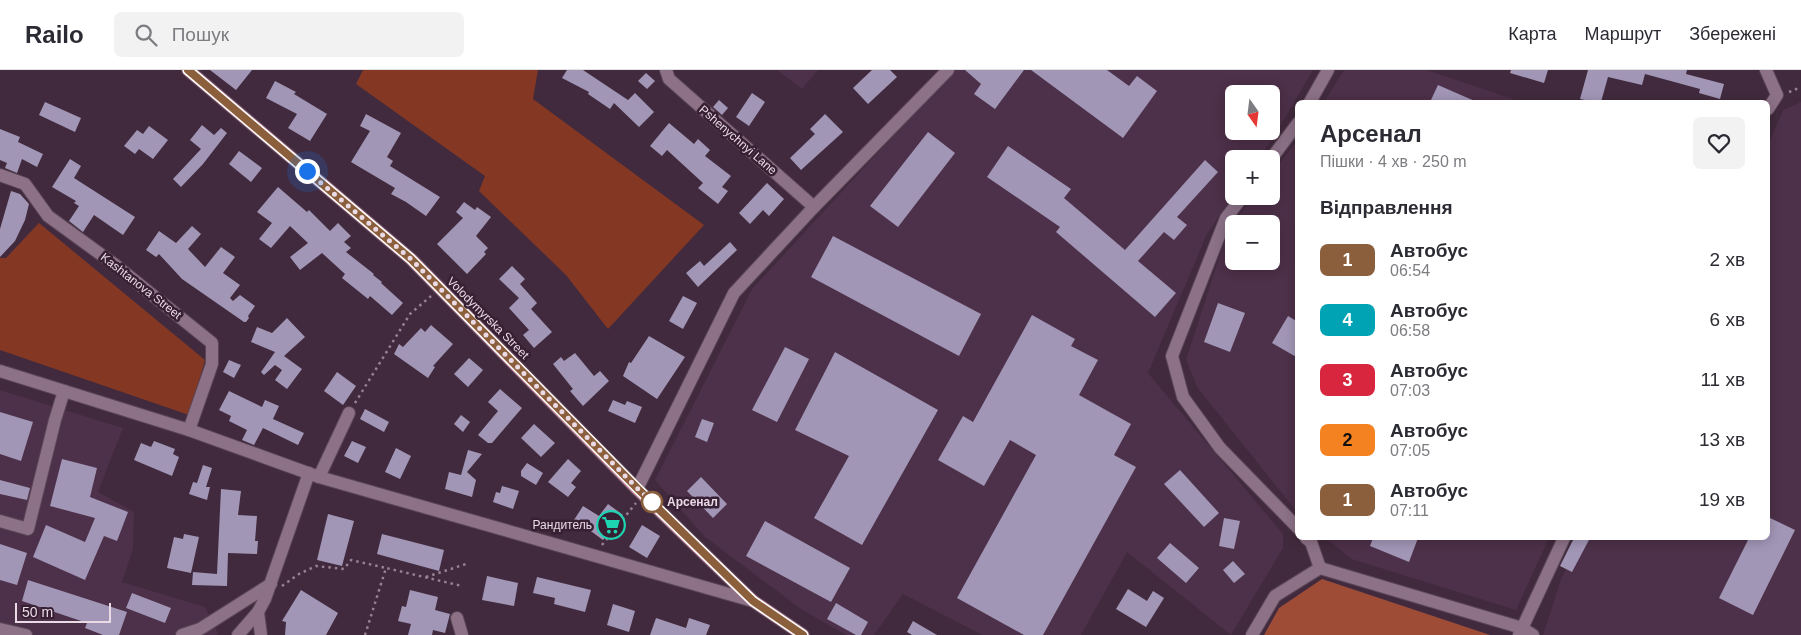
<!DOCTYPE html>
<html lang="uk">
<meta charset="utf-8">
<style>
body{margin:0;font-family:Helvetica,sans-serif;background:#f2f2f3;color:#2b2b33;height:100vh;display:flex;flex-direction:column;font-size:19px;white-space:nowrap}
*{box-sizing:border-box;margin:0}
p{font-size:16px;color:#7c7c81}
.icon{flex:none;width:28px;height:28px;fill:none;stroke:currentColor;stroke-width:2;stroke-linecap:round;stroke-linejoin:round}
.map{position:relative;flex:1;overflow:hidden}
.drawer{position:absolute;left:1295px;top:30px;width:475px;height:440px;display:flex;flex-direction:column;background:#fff;border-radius:8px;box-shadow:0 2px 12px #0003}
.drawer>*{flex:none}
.badge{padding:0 10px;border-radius:8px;font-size:18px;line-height:32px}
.needle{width:32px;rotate:166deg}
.fabs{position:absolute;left:1225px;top:15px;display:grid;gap:10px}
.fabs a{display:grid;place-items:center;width:55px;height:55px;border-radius:8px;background:#fff;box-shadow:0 2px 12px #0003;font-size:25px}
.scale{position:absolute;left:15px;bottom:12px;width:96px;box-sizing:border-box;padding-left:5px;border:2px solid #eadae6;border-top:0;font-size:14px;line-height:18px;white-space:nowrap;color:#eadae6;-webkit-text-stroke:4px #372033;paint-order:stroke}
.you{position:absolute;width:25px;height:25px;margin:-12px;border:4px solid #fff;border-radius:50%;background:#1a73e8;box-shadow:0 0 0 8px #1a73e833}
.map>.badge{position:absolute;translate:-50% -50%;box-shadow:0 0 0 2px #fff}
h2{padding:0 25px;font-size:19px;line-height:45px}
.round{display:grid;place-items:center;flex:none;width:52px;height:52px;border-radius:8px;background:#f2f2f3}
.summary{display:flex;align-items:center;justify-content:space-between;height:85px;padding:0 25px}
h1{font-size:24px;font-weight:700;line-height:38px}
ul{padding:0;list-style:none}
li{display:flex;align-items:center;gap:15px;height:60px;padding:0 25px}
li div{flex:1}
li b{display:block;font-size:19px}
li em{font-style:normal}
li .badge{min-width:55px;font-weight:700;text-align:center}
header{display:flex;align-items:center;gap:30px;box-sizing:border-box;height:70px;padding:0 25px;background:#fff;border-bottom:1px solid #e1e1e2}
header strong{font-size:24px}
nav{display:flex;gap:28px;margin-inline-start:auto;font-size:18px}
.search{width:350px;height:45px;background:#f2f2f3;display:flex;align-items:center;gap:12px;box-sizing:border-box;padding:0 18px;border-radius:8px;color:#7c7c81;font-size:19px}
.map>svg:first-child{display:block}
.built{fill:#4d3049;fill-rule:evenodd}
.green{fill:#843824}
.forest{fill:#9f4c36}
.building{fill:#a196b6}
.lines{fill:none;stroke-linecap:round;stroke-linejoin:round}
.minor-casing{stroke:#5a4656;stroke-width:14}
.major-casing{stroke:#5a4656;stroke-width:14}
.path{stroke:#968292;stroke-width:2.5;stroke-dasharray:2.5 4;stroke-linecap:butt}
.minor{stroke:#8c7187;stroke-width:12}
.major{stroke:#ca899f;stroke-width:12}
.line-casing{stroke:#fff;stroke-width:11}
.line{stroke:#8b5e3c;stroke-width:8}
.walk{stroke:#eadae6;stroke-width:5;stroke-dasharray:0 9}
.stop-dot{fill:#fff;stroke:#8b5e3c;stroke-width:2.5}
.labels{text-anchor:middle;stroke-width:5;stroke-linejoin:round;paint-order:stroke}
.street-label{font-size:12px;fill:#eadae6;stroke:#372033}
.stop-label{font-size:12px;font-weight:bold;fill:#eadae6;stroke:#372033;text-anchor:start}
.poi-label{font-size:12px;fill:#eadae6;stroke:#372033;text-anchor:end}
</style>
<header>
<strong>Railo</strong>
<div class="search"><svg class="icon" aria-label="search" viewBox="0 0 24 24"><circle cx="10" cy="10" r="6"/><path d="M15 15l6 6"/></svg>Пошук</div>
<nav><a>Карта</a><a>Маршрут</a><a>Збережені</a></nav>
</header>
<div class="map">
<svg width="1801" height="565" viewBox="0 0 1801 565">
<rect width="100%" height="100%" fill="#412a3d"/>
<g class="built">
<polygon points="777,0 818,0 802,19"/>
<path d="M 954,0 L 1313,0 L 1275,65 L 1258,89 L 1234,89 L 1234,125 L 1207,164 L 1148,303 L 1283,464 L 1283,478 L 1231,565 L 1127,482 L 1081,565 L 982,565 L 903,524 L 874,565 L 846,565 L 801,539 L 705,467 L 655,410 L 752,219 ZM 1234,24 L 1271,24 L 1271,61 L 1234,61 Z"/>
<polygon points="1344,0 1427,0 1521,32 1324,32"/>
<polygon points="1801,32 1801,565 1543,565 1561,509 1582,468 1768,468 1768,75 1783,40"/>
<path d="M 1297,71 L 1297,442 L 1197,317 L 1186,290 L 1229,157 L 1254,126 L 1271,126 L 1271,104 ZM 1234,154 L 1271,154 L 1271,191 L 1234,191 Z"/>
<polygon points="0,320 123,358 98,422 134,442 133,479 122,512 205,537 218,563 216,565 0,565"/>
<polygon points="1326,468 1549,468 1516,540 1351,489"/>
</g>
<g class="green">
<polygon points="363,0 538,0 533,29 704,155 608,259 566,205 479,121 485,106 356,14"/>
<polygon points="39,153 205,290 189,345 0,280 0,188 6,188"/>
</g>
<polygon class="forest" points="1322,509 1490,565 1264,565 1279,538"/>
<g class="building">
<polygon points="210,0 252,0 236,20"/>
<polygon points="567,0 583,0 628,30 635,23 654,42 639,57 614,33 610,39 588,24 589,22 562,8"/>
<polygon points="872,0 890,0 897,7 868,34 853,18"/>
<polygon points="965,0 1024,0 995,39 974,24 981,14"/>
<polygon points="1031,0 1107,0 1129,16 1137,6 1157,21 1123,68"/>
<polygon points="1511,0 1548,0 1544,13 1510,3"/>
<polygon points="1588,0 1687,0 1686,4 1724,14 1720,29 1699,23 1700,19 1645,4 1642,15 1608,7 1601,32 1594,32 1580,29"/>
<polygon points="646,3 655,11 647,19 638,11"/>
<polygon points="275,11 296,22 294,24 327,44 310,71 288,58 297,44 266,28"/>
<polygon points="1438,15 1477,32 1430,32"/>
<polygon points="752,23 765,32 749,56 736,47"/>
<polygon points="719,30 728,38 722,45 713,37"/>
<polygon points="45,32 81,48 75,62 39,45"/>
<polygon points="366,44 401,63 387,87 393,91 390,96 440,127 426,146 406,132 391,124 395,118 351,92 370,61 360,56"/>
<polygon points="825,44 843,62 801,100 790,88 815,64 810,59"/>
<polygon points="669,53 694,74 698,69 710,80 705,86 731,106 722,117 728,121 718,134 698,118 703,113 667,80 662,86 650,76"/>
<polygon points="202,55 214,65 221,58 227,63 203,94 181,117 173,109 201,79 190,70"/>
<polygon points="149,56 168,70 153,89 139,79 135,84 124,76 137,60 143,64"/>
<polygon points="0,59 20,67 18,72 43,84 37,97 22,89 17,103 5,98 7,93 0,90"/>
<polygon points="928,62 955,83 898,157 870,136"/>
<polygon points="1008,76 1071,119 1064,128 1125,180 1205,90 1218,102 1177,147 1187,155 1174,170 1164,162 1138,191 1176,223 1155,247 1056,162 1060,157 987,107"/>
<polygon points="239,81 262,98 251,112 229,94"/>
<polygon points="70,89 81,96 74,108 135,147 123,165 94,145 83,162 69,151 79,136 74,133 76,131 52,117"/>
<polygon points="767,113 784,129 769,146 763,140 750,154 739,143"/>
<polygon points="278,117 307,142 309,140 330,161 338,153 351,166 344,172 351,178 346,182 374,204 373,205 382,212 381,213 403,233 392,245 370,226 368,229 342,208 345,204 322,183 300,200 290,187 308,173 290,156 271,178 259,169 272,153 257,142"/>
<polygon points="11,121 20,124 29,134 25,150 15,171 0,187 0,159"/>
<polygon points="464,132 475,140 477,137 491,147 476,166 488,178 484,182 486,184 467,204 437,174 463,148 456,142"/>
<polygon points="192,156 201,164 188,179 205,197 221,177 235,187 223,203 240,215 230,228 233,231 240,225 255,236 248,246 249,248 246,252 244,252 182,209 159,184 156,187 146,180 159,161 176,173"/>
<polygon points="833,166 981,244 959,286 811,207"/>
<polygon points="730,172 737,180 698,217 686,203 700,191 704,196"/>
<polygon points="512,196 525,209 520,214 537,233 531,239 552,262 534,278 523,265 529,260 509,238 519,228 499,209"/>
<polygon points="683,226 697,233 683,259 669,251"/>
<polygon points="1218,233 1245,243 1230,282 1204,272"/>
<polygon points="1032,245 1075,269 1071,276 1098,290 1079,325 1131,354 1114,385 1136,397 1043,565 1024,565 957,528 1036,385 1010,370 984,416 938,390 963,346 973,352"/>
<polygon points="1288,246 1298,252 1298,288 1272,273"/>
<polygon points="287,248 305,267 284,286 302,299 287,319 275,310 282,300 275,295 264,305 261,302 275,282 251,272 257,257 272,263"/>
<polygon points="431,255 453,274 433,296 435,297 428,308 394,284 399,274 403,277 421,258 425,262"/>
<polygon points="649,266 685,287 657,329 623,306 629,292 631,293"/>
<polygon points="785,277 809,289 777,352 752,340"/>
<polygon points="835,282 938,340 862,475 814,448 849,386 795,360"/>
<polygon points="575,283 594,306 600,301 609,311 583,336 570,321 573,319 553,294 561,287 564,291"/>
<polygon points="469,288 483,300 468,317 454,304"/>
<polygon points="229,290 241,295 234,308 223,302"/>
<polygon points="337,302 356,316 343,335 324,321"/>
<polygon points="500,319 522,338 492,373 488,373 478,365 498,341 488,332"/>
<polygon points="229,321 262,337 265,330 279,336 273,349 304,363 298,375 263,358 254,375 242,370 247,360 229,351 231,346 219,340"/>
<polygon points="613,330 625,335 627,331 642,337 635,353 608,341"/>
<polygon points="365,339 389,352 384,362 360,349"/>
<polygon points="0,342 33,352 21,391 0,384"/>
<polygon points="461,345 470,352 463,362 454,354"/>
<polygon points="702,349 714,353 707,372 695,367"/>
<polygon points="534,354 555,373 541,387 521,368"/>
<polygon points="154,371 175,379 173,384 179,387 172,406 134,390 141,373 151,377"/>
<polygon points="352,371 366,377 358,393 344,386"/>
<polygon points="396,378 411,386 400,409 385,402"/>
<polygon points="468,380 482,384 467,402 476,410 472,427 445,419 449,402 461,405"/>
<polygon points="62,389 97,398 90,427 128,442 117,471 104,466 85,510 33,487 46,455 85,472 95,448 50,436"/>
<polygon points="568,389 581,401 571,413 576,417 568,427 548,412"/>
<polygon points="527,393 543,403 536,415 521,406 521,401"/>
<polygon points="203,395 212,398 206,417 210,417 207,430 189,424 193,412 197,413"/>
<polygon points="1180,400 1219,443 1204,457 1164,414"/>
<polygon points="701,407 727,434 713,448 687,421"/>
<polygon points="0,410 30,418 27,430 0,424"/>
<polygon points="502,416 519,421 513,439 493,432 496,422 500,423"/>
<polygon points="221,419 241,421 238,445 257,446 255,471 258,471 257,484 228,483 227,516 192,515 193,502 217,504"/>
<polygon points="608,434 623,445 603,470 588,459 574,450 583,436 599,446"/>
<polygon points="328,444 354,451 342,496 317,490"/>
<polygon points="1768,447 1795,460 1753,545 1719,528 1749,468 1768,468"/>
<polygon points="1224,448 1240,451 1234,479 1219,476"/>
<polygon points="765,451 850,498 831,532 746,486"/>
<polygon points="642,455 660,466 647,488 629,477"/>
<polygon points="184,464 199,467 191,503 167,498 174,467 183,469"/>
<polygon points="382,464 444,480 439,501 377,484"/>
<polygon points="1373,468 1418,468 1409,492 1370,476"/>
<polygon points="1574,468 1590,468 1572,502 1560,496"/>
<polygon points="1170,473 1199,498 1186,513 1157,488"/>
<polygon points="0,474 27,483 17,515 0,510"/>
<polygon points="1233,491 1245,504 1234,513 1223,500"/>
<polygon points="487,506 518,513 514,536 482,530"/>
<polygon points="537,507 591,520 585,542 554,534 555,528 533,523"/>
<polygon points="28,510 127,542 119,565 103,565 85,558 87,553 22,531"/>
<polygon points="1128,519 1147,531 1153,521 1164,528 1146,557 1116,539"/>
<polygon points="301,520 338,543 326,565 285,565 286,552 282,551"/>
<polygon points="410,520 438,527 435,540 450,544 445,563 433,560 432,565 408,565 411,554 398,551 402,536 406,537"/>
<polygon points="132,523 171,538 165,553 126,538"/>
<polygon points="836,533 868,552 861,565 856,565 827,549"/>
<polygon points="613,534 635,541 629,562 607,555"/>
<polygon points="656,548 686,558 689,548 710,555 706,565 650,565"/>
<polygon points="913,551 937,565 912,565 907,562"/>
</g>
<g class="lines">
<defs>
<g id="minor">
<polyline points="666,0 669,9 814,137"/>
<polyline points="1766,0 1777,25 1768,39"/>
<polyline points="1310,32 1328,0"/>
<polyline points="1271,89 1298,53"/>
<polyline points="0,105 25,114 48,146 114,194 212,273 212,294 189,360"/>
<polyline points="1243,126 1226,148 1172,286 1183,327 1220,378 1298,458"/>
<polyline points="0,301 189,360 319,407 753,531"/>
<polyline points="319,407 349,343"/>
<polyline points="637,419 734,223 814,137 948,0"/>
<polyline points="0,451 28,459 55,350 64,321"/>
<polyline points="1306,468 1311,472 1320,498"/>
<polyline points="258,542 261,565"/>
<polyline points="457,548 462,565"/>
<polyline points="0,559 26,565"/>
<polyline points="182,565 200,559 271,514"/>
<polyline points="238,565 258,542 265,529 309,403"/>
<polyline points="1252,565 1275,526 1320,498 1522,558 1533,565"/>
<polyline points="1519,565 1564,468"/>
</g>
<polyline id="major" points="188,0 411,189 637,419 753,531 803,565"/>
</defs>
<use href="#minor" class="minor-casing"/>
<use href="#major" class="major-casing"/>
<g class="path">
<polyline points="1789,22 1801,17"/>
<polyline points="355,333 410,244 431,226"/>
<polyline points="602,475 636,433"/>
<polyline points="426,507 466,494"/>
<polyline points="282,516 299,504 316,496 344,499 351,490 386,498"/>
<polyline points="365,565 386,498 462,516"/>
</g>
<use href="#minor" class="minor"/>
<use href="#major" class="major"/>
</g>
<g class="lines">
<defs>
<polyline id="line" points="188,0 411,189 638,419 753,531 803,565"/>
</defs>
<use href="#line" class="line-casing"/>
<use href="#line" class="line"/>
<polyline class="walk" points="307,101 411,189 638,419 652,432"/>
</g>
<defs>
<symbol id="supermarket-ring" viewBox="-11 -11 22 22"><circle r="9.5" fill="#372033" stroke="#1ed5b1" stroke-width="1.5"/><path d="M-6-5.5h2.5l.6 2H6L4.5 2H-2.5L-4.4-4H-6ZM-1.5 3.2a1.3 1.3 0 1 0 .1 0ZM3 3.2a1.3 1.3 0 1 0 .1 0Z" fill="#1ed5b1"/></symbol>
</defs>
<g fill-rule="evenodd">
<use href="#supermarket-ring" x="595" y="439" width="32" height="32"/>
</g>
<circle class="stop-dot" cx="652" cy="432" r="10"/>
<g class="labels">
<g class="street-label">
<text transform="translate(738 70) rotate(41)" y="4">Pshenychnyi Lane</text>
<text transform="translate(141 216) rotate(38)" y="4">Kashtanova Street</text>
<text transform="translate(488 248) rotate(45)" y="4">Volodymyrska Street</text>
</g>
<g class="stop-label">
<text x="667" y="436">Арсенал</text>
</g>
<g class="poi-label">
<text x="592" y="459">Рандитель</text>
</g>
</g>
</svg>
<div class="fabs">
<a><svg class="needle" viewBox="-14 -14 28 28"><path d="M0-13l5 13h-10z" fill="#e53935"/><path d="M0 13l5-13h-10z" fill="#7c7c81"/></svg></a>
<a>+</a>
<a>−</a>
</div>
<div class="scale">50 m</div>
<div class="you" style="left:307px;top:101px"></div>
<section class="drawer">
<div class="summary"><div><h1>Арсенал</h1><p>Пішки · 4 хв · 250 m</p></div><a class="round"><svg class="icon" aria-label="heart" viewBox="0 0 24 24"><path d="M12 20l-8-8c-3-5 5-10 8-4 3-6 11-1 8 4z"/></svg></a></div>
<h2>Відправлення</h2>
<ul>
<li><span class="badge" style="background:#8b5e3c;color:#fff">1</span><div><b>Автобус</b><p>06:54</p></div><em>2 хв</em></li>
<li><span class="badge" style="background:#00a3b4;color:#fff">4</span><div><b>Автобус</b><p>06:58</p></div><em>6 хв</em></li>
<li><span class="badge" style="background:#d7263d;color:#fff">3</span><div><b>Автобус</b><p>07:03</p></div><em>11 хв</em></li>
<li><span class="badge" style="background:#f58220;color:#111">2</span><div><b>Автобус</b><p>07:05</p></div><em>13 хв</em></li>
<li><span class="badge" style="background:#8b5e3c;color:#fff">1</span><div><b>Автобус</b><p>07:11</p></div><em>19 хв</em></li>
</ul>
</section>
</div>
